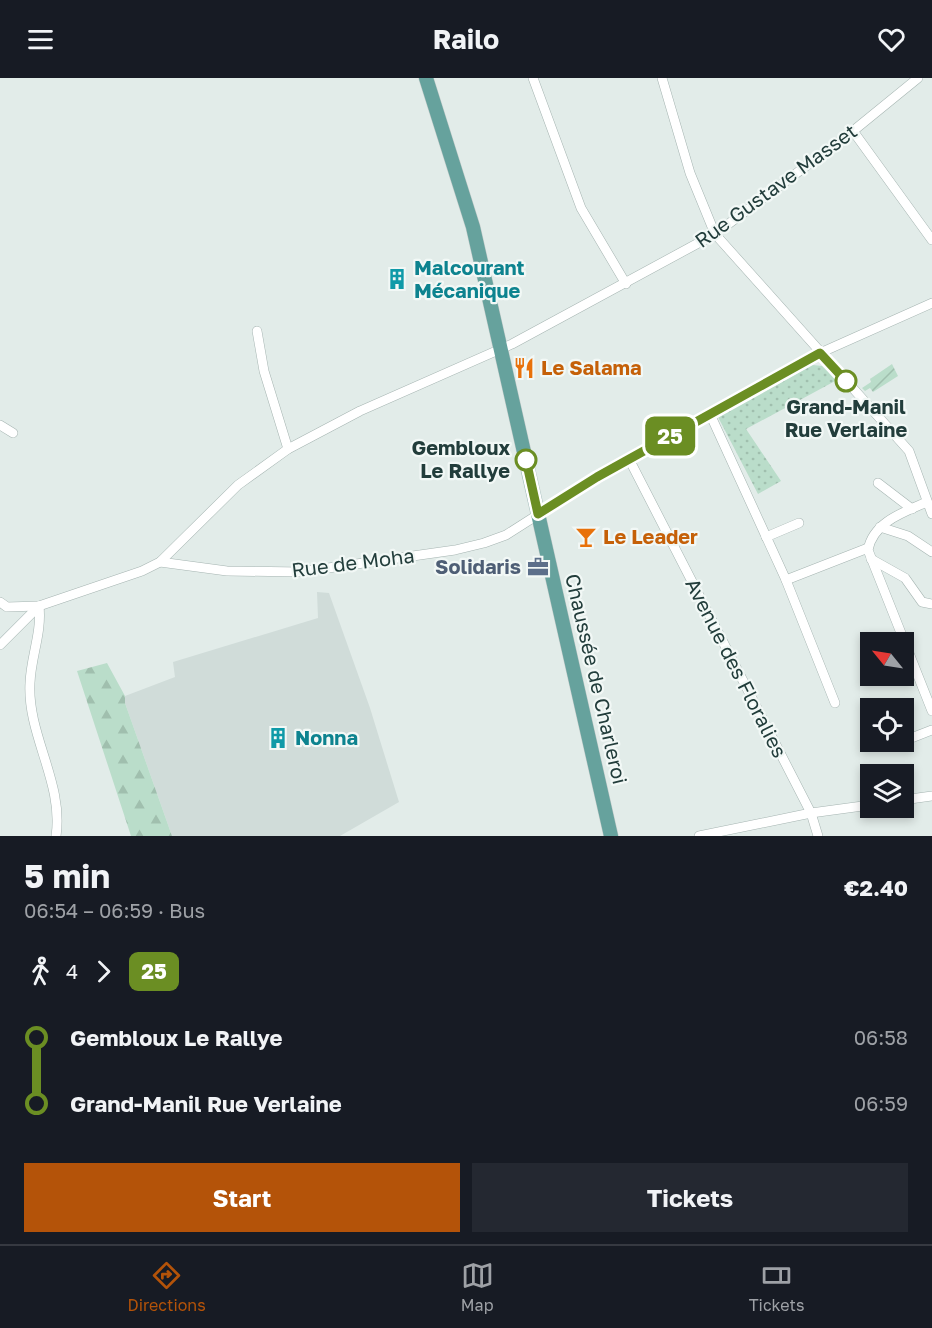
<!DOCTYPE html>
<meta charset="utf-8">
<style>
body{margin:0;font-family:"Golos Text",sans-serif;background:#242831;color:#f1f3f6;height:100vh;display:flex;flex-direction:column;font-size:22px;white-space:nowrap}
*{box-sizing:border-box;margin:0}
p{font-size:20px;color:#9ea1a6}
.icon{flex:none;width:33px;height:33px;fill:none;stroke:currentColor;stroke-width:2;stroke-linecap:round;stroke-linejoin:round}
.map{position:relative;height:758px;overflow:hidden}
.panel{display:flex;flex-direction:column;background:#171b24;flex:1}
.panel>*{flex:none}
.badge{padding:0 12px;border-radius:9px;font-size:21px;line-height:39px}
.needle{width:39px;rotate:300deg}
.buttons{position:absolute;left:860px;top:554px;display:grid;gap:12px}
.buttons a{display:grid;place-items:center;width:54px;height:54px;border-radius:0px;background:#171b24;box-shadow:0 3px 9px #0003;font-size:30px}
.map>.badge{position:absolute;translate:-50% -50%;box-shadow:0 0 0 3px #fff}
.legs{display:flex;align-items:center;gap:9px;height:66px;padding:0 24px;font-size:20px}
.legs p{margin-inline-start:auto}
.summary{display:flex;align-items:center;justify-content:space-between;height:102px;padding:0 24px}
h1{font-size:33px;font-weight:700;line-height:45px}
.primary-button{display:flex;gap:12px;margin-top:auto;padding:12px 24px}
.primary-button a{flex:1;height:69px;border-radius:0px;background:#b45309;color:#fff;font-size:24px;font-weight:700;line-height:69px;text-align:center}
.primary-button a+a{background:#242831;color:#f1f3f6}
ul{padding:0 24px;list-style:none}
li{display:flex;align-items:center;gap:21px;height:66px;font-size:22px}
li i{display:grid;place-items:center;width:9px;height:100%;margin:0 8px;background:currentColor}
li i::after{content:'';width:15px;height:15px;margin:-8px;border:4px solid;border-radius:50%;background:#171b24}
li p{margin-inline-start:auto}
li:first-child i{background:linear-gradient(#0000 50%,currentColor 0)}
li:last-child i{background:linear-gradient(currentColor 50%,#0000 0)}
header{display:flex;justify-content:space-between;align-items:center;height:78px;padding:0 24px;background:#171b24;font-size:27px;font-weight:700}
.menu{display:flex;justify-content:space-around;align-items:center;height:84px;border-top:2px solid #363941;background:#171b24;font-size:16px;color:#9ea1a6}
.menu a{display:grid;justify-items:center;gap:3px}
.menu .active{color:#b45309}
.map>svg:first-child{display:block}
.built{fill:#d0dcd9}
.grass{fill:url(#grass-dots)}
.forest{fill:url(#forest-firs)}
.garden{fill:url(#garden-furrows)}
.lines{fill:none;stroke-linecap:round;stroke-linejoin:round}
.minor-casing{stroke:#a5b4b1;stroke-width:10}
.primary-casing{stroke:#c1c9c8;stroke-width:15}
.minor{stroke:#fff;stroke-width:9}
.primary{stroke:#66a29d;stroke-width:14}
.line-1-casing{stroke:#fff;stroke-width:14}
.line-1{stroke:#6b8e23;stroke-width:9}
.stop-1-dot{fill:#fff;stroke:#6b8e23;stroke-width:3}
.labels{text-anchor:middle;stroke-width:4.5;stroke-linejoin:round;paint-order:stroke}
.street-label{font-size:20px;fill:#223d3b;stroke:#f2f8f6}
.culture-label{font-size:20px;font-weight:bold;fill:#0d838f;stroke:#f2f8f6;text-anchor:start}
.food-label{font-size:20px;font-weight:bold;fill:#c56008;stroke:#f2f8f6;text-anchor:start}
.stop-label{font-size:20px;font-weight:bold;fill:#223d3b;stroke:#f2f8f6}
.service-label{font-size:20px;font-weight:bold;fill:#4e5e75;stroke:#f2f8f6;text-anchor:end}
</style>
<header><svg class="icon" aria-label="menu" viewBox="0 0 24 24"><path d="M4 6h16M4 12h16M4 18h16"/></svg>Railo<svg class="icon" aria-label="heart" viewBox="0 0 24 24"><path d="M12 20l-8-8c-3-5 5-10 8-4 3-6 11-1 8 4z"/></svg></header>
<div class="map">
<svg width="932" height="758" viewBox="0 0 932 758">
<defs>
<pattern id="grass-dots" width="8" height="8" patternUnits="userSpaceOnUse" patternTransform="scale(1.5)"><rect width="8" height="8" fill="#baddca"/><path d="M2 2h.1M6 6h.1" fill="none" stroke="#a0bfae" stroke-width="1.8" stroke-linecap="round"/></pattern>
<pattern id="forest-firs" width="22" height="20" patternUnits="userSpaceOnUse" patternTransform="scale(1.5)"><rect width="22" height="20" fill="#baddca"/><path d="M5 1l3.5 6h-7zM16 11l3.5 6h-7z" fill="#a0bfae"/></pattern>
<pattern id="garden-furrows" width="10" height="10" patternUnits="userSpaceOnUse" patternTransform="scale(1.5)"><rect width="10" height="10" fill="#baddca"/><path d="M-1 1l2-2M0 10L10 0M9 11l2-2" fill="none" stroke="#a0bfae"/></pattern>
</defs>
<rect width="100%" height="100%" fill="#e2ece9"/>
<polygon class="built" points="317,514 329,515 370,630 399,724 340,758 172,758 125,625 125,618 175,599 173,584 318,540"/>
<polygon class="grass" points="813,287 822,288 837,302 746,351 781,403 758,416 718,339"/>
<polygon class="forest" points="107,585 125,618 125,625 172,758 131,758 77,593"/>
<polygon class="garden" points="892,286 898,298 873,314 870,310 865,313 862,310 871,304 870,301"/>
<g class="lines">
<defs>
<g id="minor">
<polyline points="533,0 581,130 626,206"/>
<polyline points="662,0 690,95 715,156 909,373 932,436"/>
<polyline points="853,53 932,162"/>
<polyline points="257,253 264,293 288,371"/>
<polyline points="710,336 786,502 835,625"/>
<polyline points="0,347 13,355"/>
<polyline points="629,381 811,735 818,758"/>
<polyline points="878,405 912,431"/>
<path d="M 927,424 C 904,434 873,444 868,472 L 932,633"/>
<polyline points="880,449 908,458 932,474"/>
<polyline points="766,459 799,445"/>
<polyline points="871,481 905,500 922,524 932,526"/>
<polyline points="160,484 227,493 300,494 455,472 484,465 506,457 597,399 820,275 932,225"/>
<polyline points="786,502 868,470"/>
<polyline points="0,524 7,529 39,528"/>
<path d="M 39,528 C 42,555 31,578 30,605 C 27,657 64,705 56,758"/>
<polyline points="0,567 39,528 142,493 160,484 238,407 288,371 360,333 512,266 715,156 853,53 918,0"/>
<polyline points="893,663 896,666 932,652"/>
<polyline points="903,722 932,718"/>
<polyline points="699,758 811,735 870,727"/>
</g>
<polyline id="primary" points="426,0 473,149 611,758"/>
</defs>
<use href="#minor" class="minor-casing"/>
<use href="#primary" class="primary-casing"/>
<use href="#minor" class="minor"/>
<use href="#primary" class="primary"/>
</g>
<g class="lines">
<defs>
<polyline id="line-1" points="526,382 538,436 597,399 820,275 846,303"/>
</defs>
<use href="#line-1" class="line-1-casing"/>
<use href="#line-1" class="line-1"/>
</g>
<defs>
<symbol id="building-bare" viewBox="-9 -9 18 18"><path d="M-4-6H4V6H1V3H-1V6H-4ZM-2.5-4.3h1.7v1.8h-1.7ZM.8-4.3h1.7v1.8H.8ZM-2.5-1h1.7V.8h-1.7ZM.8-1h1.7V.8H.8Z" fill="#0f9aa8" stroke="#f2f8f6" stroke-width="2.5" paint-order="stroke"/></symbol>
<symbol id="restaurant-bare" viewBox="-9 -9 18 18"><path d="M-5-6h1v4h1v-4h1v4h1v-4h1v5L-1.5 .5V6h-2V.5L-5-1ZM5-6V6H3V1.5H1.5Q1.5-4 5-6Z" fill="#e8710a" stroke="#f2f8f6" stroke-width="2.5" paint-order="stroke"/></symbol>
<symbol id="bar-bare" viewBox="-9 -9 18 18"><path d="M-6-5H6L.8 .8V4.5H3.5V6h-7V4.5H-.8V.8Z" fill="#e8710a" stroke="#f2f8f6" stroke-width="2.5" paint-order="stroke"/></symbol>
<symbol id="office-bare" viewBox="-9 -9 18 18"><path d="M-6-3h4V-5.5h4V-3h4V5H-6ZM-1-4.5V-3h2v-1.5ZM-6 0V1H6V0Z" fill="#5c6f8a" stroke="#f2f8f6" stroke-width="2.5" paint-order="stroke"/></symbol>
</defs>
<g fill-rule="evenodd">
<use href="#building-bare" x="382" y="186" width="30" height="30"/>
<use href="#restaurant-bare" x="509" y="275" width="30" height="30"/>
<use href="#bar-bare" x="571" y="444" width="30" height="30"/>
<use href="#office-bare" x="523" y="474" width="30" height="30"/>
<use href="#building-bare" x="263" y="645" width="30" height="30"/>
</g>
<g class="stop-1-dot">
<circle cx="846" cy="303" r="10"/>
<circle cx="526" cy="382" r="10"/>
</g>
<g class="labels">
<g class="street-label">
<text transform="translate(776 108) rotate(-36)" y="7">Rue Gustave Masset</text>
<text transform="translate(353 485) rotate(-7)" y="7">Rue de Moha</text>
<text transform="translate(736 590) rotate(63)" y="7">Avenue des Floralies</text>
<text transform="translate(596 601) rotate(77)" y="7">Chaussée de Charleroi</text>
</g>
<g class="culture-label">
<text x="414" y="197">Malcourant<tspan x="414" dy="23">Mécanique</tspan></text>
<text x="295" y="667">Nonna</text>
</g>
<g class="food-label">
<text x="541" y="297">Le Salama</text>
<text x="603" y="466">Le Leader</text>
</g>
<g class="stop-label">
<text x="846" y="336">Grand-Manil<tspan x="846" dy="23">Rue Verlaine</tspan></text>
<text x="510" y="377" text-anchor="end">Gembloux<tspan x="510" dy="23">Le Rallye</tspan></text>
</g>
<g class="service-label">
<text x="521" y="496">Solidaris</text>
</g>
</g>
</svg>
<div class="buttons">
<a><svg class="needle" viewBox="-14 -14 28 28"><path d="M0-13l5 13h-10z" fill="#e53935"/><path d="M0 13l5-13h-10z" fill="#9ea1a6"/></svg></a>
<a><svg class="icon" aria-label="locate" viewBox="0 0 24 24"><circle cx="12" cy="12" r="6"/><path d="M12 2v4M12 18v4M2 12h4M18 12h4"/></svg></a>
<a><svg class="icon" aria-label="layers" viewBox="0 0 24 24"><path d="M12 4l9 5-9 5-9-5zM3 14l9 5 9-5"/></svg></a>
</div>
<b class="badge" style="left:670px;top:358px;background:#6b8e23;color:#fff">25</b>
</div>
<section class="panel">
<div class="summary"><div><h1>5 min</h1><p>06:54 – 06:59 · Bus</p></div><b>€2.40</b></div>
<div class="legs"><svg class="icon" aria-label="walk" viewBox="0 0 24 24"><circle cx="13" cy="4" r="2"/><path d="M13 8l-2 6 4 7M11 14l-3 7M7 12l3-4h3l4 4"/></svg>4<svg class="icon" aria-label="forward" viewBox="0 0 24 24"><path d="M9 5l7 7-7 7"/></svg><b class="badge" style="background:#6b8e23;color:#fff">25</b></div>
<ul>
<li><i style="color:#6b8e23"></i><b>Gembloux Le Rallye</b><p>06:58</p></li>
<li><i style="color:#6b8e23"></i><b>Grand-Manil Rue Verlaine</b><p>06:59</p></li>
</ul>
<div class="primary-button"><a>Start</a><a>Tickets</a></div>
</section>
<nav class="menu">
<a class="active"><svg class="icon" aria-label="directions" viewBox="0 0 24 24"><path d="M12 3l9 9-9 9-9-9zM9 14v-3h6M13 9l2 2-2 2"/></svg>Directions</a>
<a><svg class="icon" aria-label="map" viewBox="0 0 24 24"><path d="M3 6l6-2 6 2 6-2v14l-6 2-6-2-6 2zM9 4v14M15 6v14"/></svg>Map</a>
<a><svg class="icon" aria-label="tickets" viewBox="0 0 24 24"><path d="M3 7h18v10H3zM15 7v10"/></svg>Tickets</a>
</nav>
